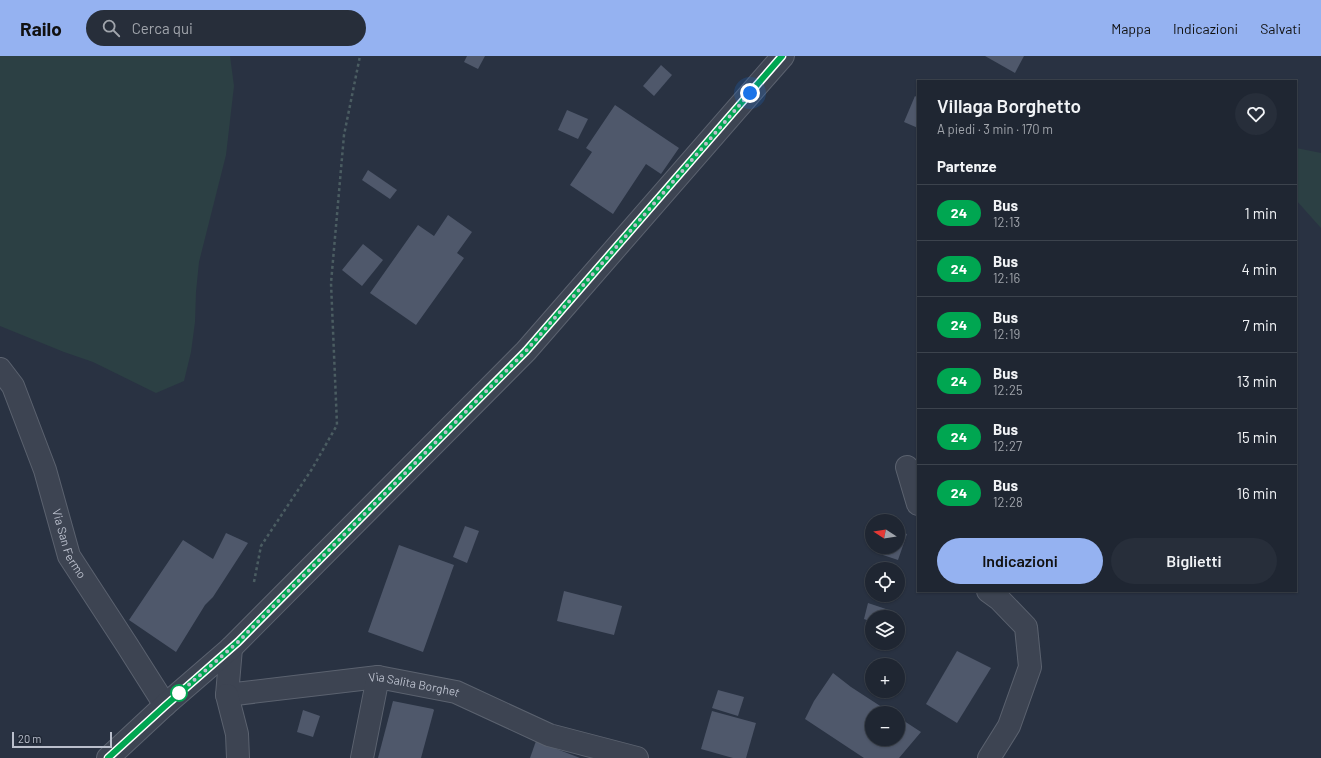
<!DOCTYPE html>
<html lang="it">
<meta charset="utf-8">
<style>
body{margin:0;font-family:Barlow,sans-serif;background:#272e3a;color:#f1f3f6;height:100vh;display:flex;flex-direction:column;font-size:15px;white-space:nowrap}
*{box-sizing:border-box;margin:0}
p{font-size:13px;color:#a1a5ac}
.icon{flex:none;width:22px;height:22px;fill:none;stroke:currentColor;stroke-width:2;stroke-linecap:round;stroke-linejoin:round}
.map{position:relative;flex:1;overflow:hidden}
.sheet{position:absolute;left:917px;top:24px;width:380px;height:512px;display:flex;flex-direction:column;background:#1f2632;border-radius:0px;box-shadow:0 1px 3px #0004,0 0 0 1px #3c434d}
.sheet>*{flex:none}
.badge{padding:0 8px;border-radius:13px;font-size:14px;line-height:26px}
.needle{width:26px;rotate:282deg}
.buttons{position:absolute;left:865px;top:458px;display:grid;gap:8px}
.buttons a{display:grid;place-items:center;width:40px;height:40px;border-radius:50%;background:#1f2632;box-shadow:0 1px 3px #0004,0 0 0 1px #3c434d;font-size:20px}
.scale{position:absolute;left:12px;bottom:10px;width:100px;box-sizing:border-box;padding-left:4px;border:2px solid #babfcc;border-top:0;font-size:11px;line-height:14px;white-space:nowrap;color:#babfcc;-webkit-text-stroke:3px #212937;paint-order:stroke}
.you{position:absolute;width:20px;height:20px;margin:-10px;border:3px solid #fff;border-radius:50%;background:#1a73e8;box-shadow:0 0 0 6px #1a73e833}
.map>.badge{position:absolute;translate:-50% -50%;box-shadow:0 0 0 2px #fff}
h2{padding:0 20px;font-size:15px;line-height:36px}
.round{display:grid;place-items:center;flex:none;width:42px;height:42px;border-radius:21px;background:#272e3a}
.headline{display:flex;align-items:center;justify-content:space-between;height:68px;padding:0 20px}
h1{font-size:19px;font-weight:600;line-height:30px}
.action{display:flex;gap:8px;margin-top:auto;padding:8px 20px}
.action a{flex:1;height:46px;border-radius:24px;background:#95b2f1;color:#111;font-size:16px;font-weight:600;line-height:46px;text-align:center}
.action a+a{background:#272e3a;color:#f1f3f6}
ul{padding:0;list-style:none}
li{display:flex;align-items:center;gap:12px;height:56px;padding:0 20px;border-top:1px solid #3c434d}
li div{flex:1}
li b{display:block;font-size:15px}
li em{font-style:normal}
li .badge{min-width:44px;font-weight:700;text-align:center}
header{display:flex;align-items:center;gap:24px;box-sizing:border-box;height:56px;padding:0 20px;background:#95b2f1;color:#111}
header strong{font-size:19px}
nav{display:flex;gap:22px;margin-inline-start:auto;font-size:14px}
.search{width:280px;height:36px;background:#272e3a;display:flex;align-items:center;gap:10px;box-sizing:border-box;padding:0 14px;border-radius:22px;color:#a1a5ac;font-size:15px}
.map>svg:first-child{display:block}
.green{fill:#2c4044}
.building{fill:#4f586b}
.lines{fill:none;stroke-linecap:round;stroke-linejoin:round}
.minor-casing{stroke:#5b626f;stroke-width:24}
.path{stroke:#4b5d62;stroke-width:2.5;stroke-dasharray:3 3;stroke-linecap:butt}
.minor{stroke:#3d4452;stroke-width:22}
.line-casing{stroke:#fff;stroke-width:9}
.line{stroke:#00a651;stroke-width:6}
.walk{stroke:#babfcc;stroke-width:4;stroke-dasharray:0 7.2}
.stop-dot{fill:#fff;stroke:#00a651;stroke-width:2}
.labels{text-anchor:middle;stroke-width:3;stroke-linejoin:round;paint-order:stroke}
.street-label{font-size:12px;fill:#babfcc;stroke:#212937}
</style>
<header>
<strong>Railo</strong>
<div class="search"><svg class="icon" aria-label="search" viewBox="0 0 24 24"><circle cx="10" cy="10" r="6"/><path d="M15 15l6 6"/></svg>Cerca qui</div>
<nav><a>Mappa</a><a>Indicazioni</a><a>Salvati</a></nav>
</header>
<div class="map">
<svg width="1321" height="702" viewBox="0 0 1321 702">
<rect width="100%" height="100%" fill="#293242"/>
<g class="green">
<polygon points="0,0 230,0 234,30 226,99 199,206 196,236 195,266 191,296 184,325 156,337 93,306 64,296 0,270"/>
<polygon points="1296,92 1321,97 1321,172 1296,144"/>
</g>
<g class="building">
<polygon points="467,0 485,0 478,13 464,6"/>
<polygon points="985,0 1024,0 1015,17"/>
<polygon points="661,9 672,19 654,40 643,30"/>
<polygon points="915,40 918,42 918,72 904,66"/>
<polygon points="615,49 679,92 661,118 646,108 613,158 570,129 592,96 586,92"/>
<polygon points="567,54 588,63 578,83 558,74"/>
<polygon points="368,114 397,134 390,143 362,124"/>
<polygon points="448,159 472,176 457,197 464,202 416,269 370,237 418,169 434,180"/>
<polygon points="363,188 383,204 362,230 342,214"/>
<polygon points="465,470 479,475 467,507 453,501"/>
<polygon points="898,475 907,478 898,504 883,499 886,491 898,491"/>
<polygon points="226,477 248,487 213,541 205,549 176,596 129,564 183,484 213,503"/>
<polygon points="399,489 454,509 423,596 368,576"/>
<polygon points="564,535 622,550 614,579 557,565"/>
<polygon points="868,547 889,554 887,561 872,561 872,566 864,563"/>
<polygon points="957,595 991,612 957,667 926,648"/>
<polygon points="833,617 851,631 891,657 872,657 872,683 898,683 898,661 921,676 899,702 864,702 805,663 814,645"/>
<polygon points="718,634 744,641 738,660 712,652"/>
<polygon points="393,645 433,653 434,654 421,702 378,702"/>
<polygon points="303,654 320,660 313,681 297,676"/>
<polygon points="712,655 756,667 746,702 733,702 701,693"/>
<polygon points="536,685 580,702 530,702"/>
</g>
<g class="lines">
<defs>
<g id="minor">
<path id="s1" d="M 0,313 L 13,330 L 45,414 L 69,500 L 127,589 L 165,649"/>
<polyline points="907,411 918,448"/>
<polyline points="988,535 999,543 1026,571 1030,611 1009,670 989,702"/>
<path id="s2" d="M 231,592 L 227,639 L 378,621 L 456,636 L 549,679 L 637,702"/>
<polyline points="227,639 237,678 238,702"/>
<polyline points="108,702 165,649 231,592 526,295 783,0"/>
<polyline points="362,702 378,621"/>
</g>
</defs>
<use href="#minor" class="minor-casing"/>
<polyline class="path" points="254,526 261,490 312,413 337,369 331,227 344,79 360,0"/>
<use href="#minor" class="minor"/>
</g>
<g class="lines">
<defs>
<polyline id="line" points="108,702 165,650 238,586 526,295 782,0"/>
</defs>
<use href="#line" class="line-casing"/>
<use href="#line" class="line"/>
<polyline class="walk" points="179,637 176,640 238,586 526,295 750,37"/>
</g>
<circle class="stop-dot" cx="179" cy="637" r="8"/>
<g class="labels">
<g class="street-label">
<text dy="4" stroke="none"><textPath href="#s1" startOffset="189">Via San Fermo</textPath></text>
<text dy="4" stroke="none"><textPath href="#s2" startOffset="236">Via Salita Borghet</textPath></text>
</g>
</g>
</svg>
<div class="buttons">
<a><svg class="needle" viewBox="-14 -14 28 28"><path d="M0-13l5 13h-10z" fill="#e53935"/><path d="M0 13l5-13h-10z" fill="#a1a5ac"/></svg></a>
<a><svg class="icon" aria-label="locate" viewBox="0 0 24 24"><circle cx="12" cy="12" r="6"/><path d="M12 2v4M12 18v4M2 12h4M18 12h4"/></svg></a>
<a><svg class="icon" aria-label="layers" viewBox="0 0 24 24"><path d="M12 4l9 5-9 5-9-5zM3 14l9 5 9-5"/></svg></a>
<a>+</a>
<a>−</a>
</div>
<div class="scale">20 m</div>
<div class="you" style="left:750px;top:37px"></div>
<section class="sheet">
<div class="headline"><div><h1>Villaga Borghetto</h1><p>A piedi · 3 min · 170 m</p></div><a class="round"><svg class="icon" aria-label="heart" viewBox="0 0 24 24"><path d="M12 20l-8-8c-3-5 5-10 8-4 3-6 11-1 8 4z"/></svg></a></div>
<h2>Partenze</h2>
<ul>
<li><span class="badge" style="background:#00a651;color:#fff">24</span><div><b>Bus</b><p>12:13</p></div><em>1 min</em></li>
<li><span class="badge" style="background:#00a651;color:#fff">24</span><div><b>Bus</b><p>12:16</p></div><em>4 min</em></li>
<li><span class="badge" style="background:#00a651;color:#fff">24</span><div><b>Bus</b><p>12:19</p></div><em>7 min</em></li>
<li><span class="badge" style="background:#00a651;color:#fff">24</span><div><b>Bus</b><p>12:25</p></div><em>13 min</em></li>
<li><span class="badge" style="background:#00a651;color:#fff">24</span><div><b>Bus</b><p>12:27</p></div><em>15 min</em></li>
<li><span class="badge" style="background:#00a651;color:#fff">24</span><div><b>Bus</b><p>12:28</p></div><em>16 min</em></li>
</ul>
<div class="action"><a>Indicazioni</a><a>Biglietti</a></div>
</section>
</div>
